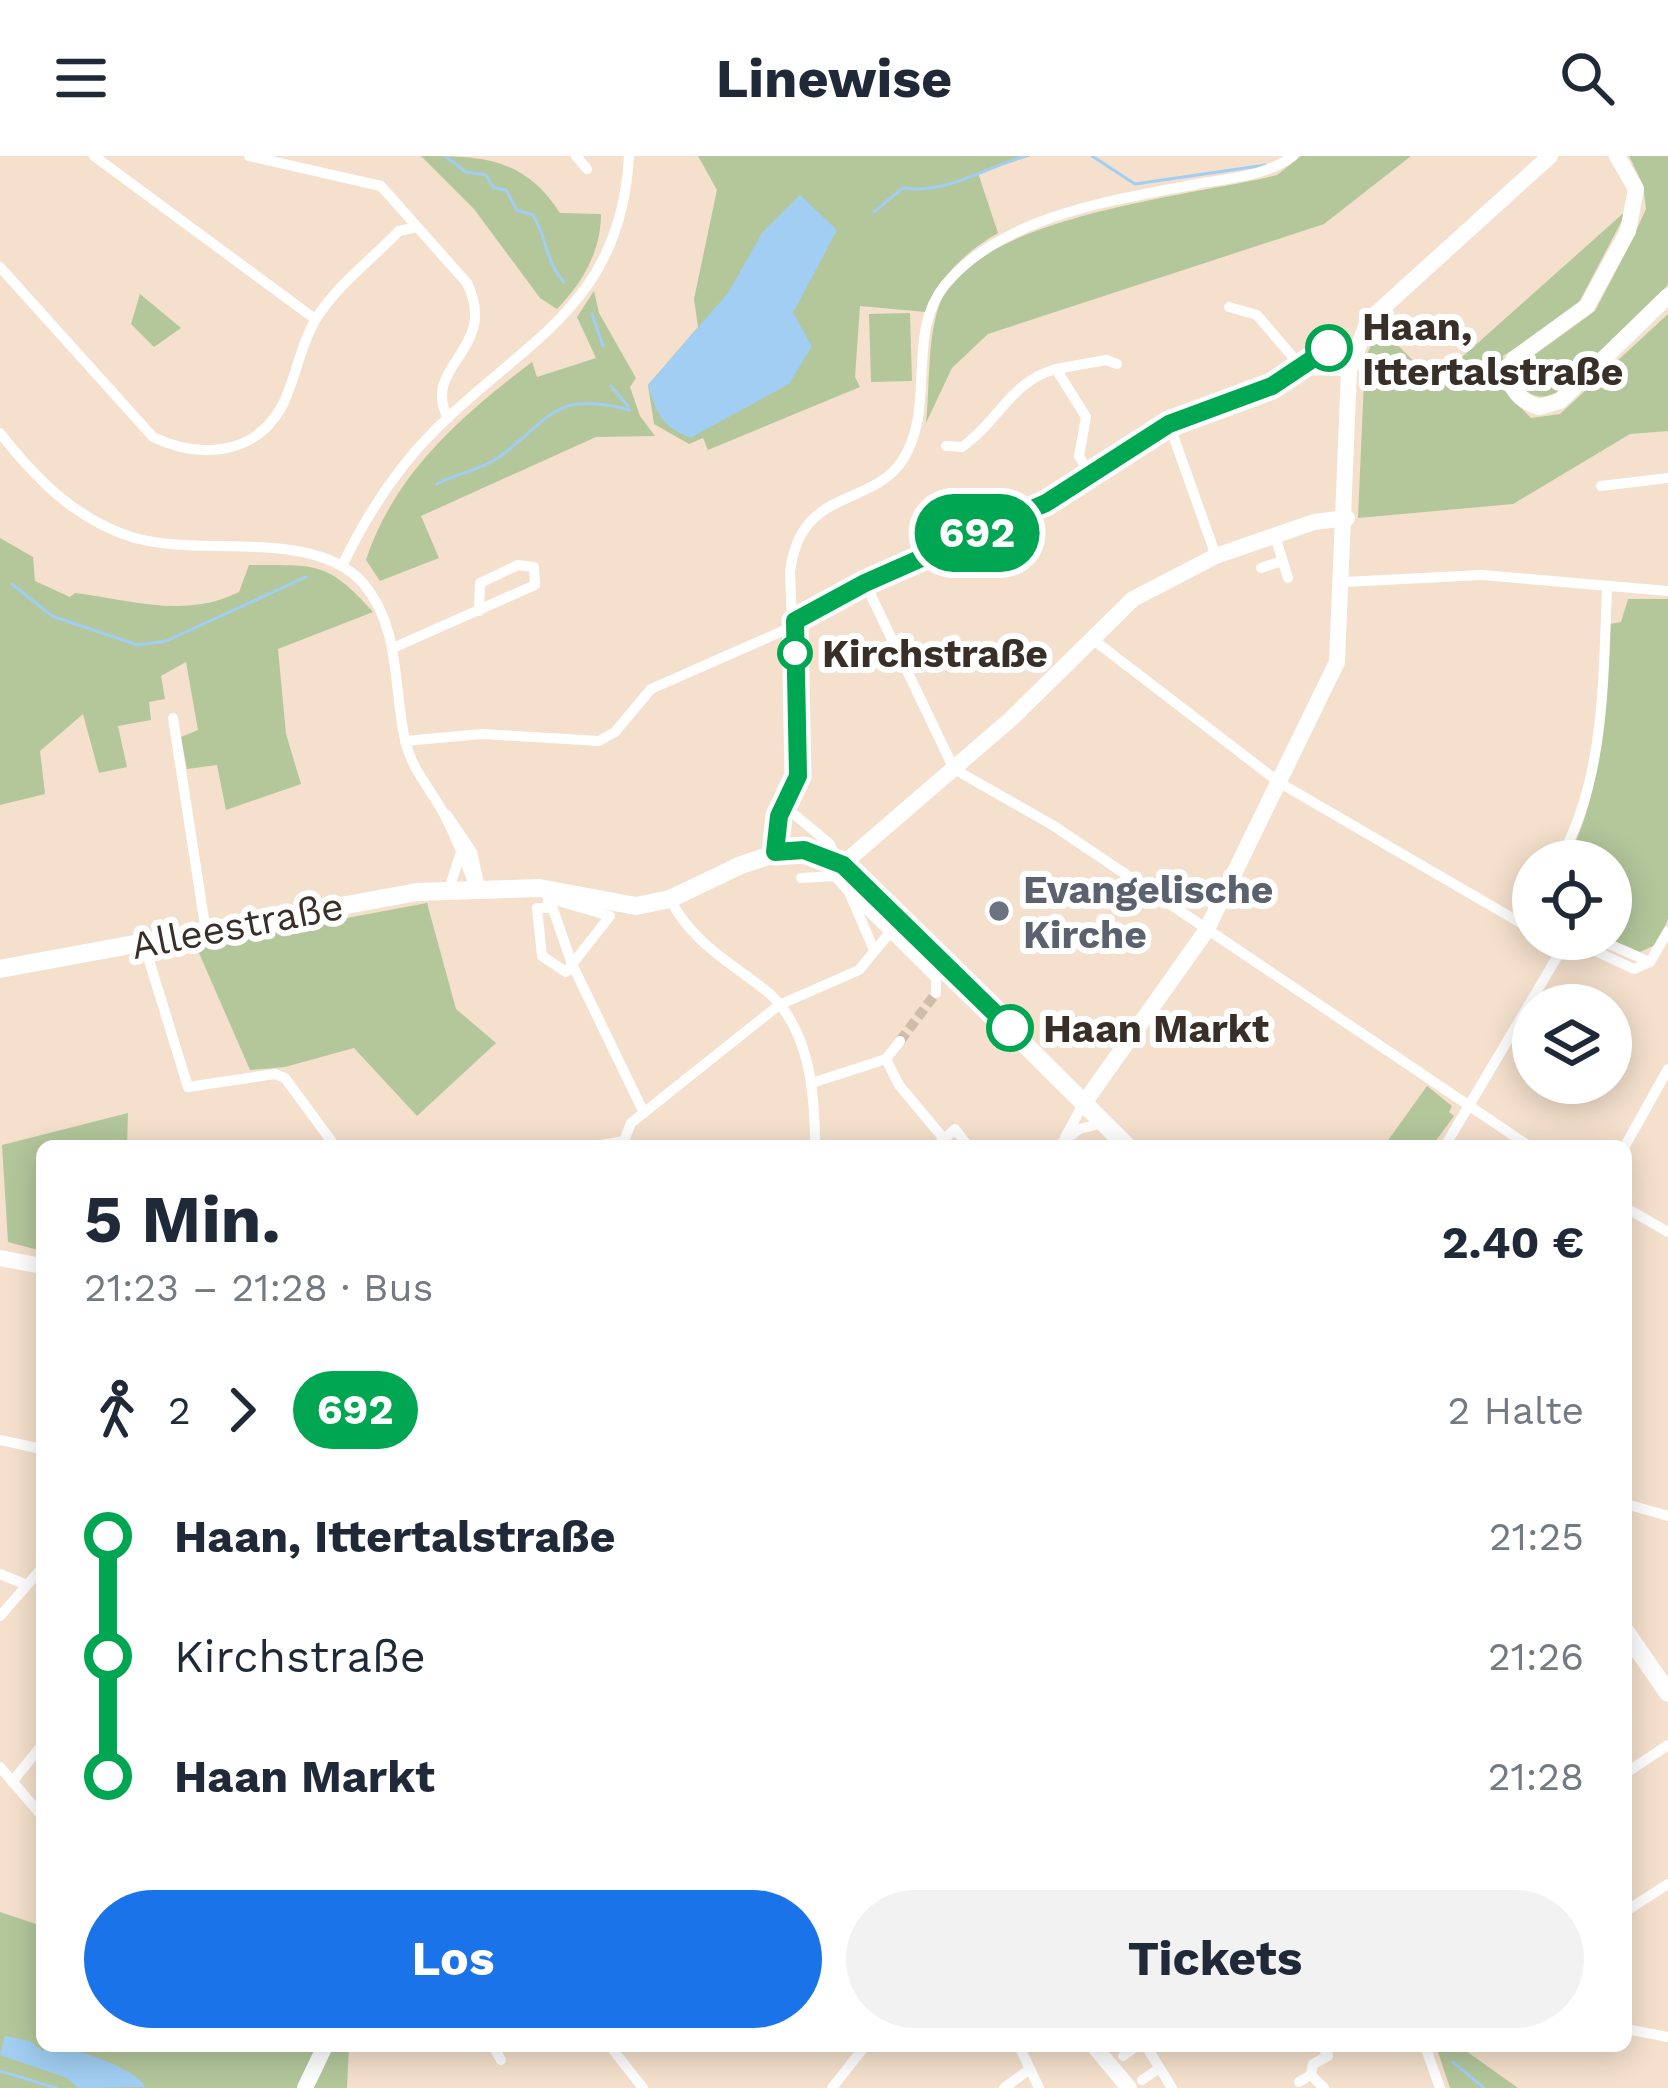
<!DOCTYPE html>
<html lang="de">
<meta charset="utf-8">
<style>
body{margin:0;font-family:"Work Sans",sans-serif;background:#f2f2f3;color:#1f2937;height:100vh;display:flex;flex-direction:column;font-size:45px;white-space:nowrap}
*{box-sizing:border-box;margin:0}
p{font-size:39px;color:#747a83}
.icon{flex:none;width:66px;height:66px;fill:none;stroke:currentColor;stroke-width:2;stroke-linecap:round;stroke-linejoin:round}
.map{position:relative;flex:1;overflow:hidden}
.sheet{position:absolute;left:36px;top:984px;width:1596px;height:912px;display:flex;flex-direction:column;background:#fff;border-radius:18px;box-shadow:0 6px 30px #0003}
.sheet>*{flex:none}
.badge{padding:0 24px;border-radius:39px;font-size:42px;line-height:78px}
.fabs{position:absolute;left:1512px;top:684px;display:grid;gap:24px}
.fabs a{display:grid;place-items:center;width:120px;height:120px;border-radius:50%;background:#fff;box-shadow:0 6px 30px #0003;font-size:60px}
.map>.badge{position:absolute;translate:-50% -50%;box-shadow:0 0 0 6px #fff}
.legs{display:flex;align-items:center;gap:18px;height:132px;padding:0 48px;font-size:39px}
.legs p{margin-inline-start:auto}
.headline{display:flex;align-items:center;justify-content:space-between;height:204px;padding:0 48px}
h1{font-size:66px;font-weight:700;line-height:90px}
.primary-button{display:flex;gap:24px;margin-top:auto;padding:24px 48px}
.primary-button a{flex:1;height:138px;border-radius:72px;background:#1a73e8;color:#fff;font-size:48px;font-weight:700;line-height:138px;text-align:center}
.primary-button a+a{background:#f2f2f3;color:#1f2937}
ul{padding:0 48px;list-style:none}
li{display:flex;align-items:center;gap:42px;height:120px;font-size:45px}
li i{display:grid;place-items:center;width:18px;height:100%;margin:0 15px;background:currentColor}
li i::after{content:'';width:30px;height:30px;margin:-15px;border:9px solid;border-radius:50%;background:#fff}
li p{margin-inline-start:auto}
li:first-child i{background:linear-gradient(#0000 50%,currentColor 0)}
li:last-child i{background:linear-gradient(currentColor 50%,#0000 0)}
header{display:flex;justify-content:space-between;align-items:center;height:156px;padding:0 48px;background:#fff;font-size:54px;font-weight:700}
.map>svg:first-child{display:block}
.green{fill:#b3c79b}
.water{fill:#a1cef2}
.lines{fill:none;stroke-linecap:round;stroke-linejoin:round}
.stream{stroke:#a1cef2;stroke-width:3}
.street-tunnel{stroke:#cebdab;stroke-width:10;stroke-dasharray:10 5;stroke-linecap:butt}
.street{stroke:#fff;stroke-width:10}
.secondary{stroke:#fff;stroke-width:16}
.primary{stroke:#fff;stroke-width:18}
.line-1-casing{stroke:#fff;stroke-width:27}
.line-1{stroke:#00a651;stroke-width:18}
.stop-1-dot{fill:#fff;stroke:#00a651;stroke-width:6}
.worship-dot{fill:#6b7280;stroke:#fff;stroke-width:4.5}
.labels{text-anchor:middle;stroke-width:12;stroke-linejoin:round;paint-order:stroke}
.stop-label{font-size:39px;font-weight:bold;fill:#383028;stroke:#fff;text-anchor:start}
.worship-label{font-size:39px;font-weight:bold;fill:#5b616d;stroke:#fff;text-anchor:start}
.street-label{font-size:39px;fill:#383028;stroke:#fff}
</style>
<header><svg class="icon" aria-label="menu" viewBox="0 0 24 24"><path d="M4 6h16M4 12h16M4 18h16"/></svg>Linewise<svg class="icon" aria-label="search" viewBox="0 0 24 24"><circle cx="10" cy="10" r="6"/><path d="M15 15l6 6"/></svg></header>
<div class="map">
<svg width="1668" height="1932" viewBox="0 0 1668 1932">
<rect width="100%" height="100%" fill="#f4e0cc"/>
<g class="green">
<path d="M 421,0 C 482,0 524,1 560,57 L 601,58 C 601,96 582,127 557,153 L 540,142 L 474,53 Z"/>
<path d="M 698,0 L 1031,0 L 978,17 L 998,77 C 965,96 940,120 926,156 L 860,150 L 855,221 L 860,231 L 708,294 L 703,282 L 689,288 L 654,268 L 648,229 L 698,171 L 694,143 L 717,34 Z"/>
<path d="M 1301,0 L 1411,0 L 1324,68 L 988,178 L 952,212 L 926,267 C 930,230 927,181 940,147 C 975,59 1195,40 1277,19 Z"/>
<path d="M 1629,0 L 1668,0 L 1668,128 C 1651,155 1580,230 1550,239 C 1539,243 1532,239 1524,233 L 1522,208 L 1595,155 L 1629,90 L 1646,53 L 1643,29 Z"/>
<polygon points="1628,53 1576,152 1503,200 1502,232 1531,262 1560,258 1668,158 1668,275 1630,278 1513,348 1358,362 1365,201 1381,172 1434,226"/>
<path d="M 594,135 L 599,157 L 636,222 L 630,231 L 640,260 L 655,280 L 596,281 L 421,360 L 439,402 L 380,425 L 366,404 C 394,318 462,259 532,206 L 537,221 L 596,202 L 577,161 Z"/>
<polygon points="140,138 181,172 154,191 131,168"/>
<polygon points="910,157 912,225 871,226 869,158"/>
<path d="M 0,382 L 33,401 L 35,425 L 70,441 L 75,437 C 130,444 186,463 239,436 L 249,409 C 314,410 326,403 373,456 L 278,493 L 286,578 L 301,628 L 226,654 L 217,609 L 187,613 L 181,581 L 198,574 L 186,506 L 161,520 L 165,543 L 149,546 L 151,564 L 118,570 L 127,611 L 99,617 L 83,558 L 40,595 L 45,638 L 0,649 Z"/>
<path d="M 1628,443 L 1668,443 L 1668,763 L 1657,788 L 1640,796 L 1610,783 L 1611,705 L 1566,705 C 1605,635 1603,547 1610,468 L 1621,466 Z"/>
<polygon points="427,747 456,853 496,887 417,960 354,892 285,911 250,914 196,790"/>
<polygon points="1427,930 1452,950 1449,956 1454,960 1432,990 1384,990"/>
<polygon points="128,957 127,990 42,990 42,1095 8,1086 2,989"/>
<polygon points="0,1756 42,1770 42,1826 36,1841 42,1844 42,1890 349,1890 347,1932 0,1932"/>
<polygon points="1436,1890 1459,1890 1518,1932 1450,1932"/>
</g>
<g class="water">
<path d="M 800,39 L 837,74 L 793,157 L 812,190 L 789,228 L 690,282 C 661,269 657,259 648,229 L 728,137 L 762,77 Z"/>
<path d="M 5,1880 L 30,1885 L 43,1895 C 61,1884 139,1913 145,1931 L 78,1932 L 67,1922 L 0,1899 Z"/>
</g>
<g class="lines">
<g class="stream">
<path d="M 445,0 L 466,16 L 486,19 L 494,32 L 506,34 L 517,54 L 533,59 C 547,82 546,107 564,126"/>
<polyline points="1092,0 1135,28 1266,9"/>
<path d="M 874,56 L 903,32 C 943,39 987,11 1025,0"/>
<polyline points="592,158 603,190"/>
<polyline points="611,230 628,250"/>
<path d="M 437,328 C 457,317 479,315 498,302 C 553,262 552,234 630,254"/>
<polyline points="12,428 52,460 138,489 166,485 306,421"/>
<polyline points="1453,1906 1484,1932"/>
<polyline points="0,1915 56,1932"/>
</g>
<polyline class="street-tunnel" points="900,885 936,837"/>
<g class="street">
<polyline points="94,0 315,163"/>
<path d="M 249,0 L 381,30 L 467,127 C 500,194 420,209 448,262"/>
<polyline points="576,0 587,13"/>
<path d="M 0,111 L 153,281 C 199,303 255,300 282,250 C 296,223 300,189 316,163 C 335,131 373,102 399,75 L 413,72"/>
<polyline points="1229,151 1257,159 1304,214"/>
<polyline points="1169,268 1216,400"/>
<path d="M 0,277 C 36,323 77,365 135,382 C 203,401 314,372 363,427 C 401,472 393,530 405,584 C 411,612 429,631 443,656 C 456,680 466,707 475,732"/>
<path d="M 946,290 L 962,291 C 998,266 1011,225 1056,213"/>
<polyline points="1090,318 1079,300 1086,261 1056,213 1106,204 1117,208"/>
<polyline points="1601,330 1668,322"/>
<polyline points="1275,380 1288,422"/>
<path d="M 342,410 C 366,360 396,313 435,274 C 525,184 621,150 629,0"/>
<polyline points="1261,412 1282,405"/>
<polyline points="1344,426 1482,419 1668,435"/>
<polyline points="865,427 954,613 1054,670 1529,990"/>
<polyline points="795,465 865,427 1046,347 1169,268 1304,214 1349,215"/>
<polyline points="1091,482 1280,627 1533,774"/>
<polyline points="393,492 535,429 534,411 518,409 480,427 479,455"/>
<polyline points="173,562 206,776"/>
<polyline points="405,585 482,578 599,585 615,576 651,533 794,470"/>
<polyline points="783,649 830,688 835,701"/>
<polyline points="447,659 472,696 480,732"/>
<path d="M 775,696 L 779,660 L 798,620 L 790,416 C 800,331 870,352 902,305 C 937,253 905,177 945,129 C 1003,59 1114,44 1197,28 C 1230,22 1266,20 1293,0"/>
<path d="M 1559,705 C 1605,624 1603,525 1607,434"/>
<polyline points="801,722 835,720 849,736 874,794"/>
<polyline points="449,733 460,699"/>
<polyline points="546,733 572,808 644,957"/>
<polyline points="849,736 936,822 936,837"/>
<polygon points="548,742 610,760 566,816 542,800 537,752 548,752"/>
<path d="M 670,743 C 692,786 728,805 764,833 C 810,869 815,938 815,990"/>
<polyline points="1523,768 1533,750"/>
<polyline points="1597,783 1650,806"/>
<polyline points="1576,786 1634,813 1650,806 1668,775"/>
<polyline points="144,788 188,931 275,918 285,922 335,990"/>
<polyline points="886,903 900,885"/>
<polyline points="815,926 886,903 899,929 944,983"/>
<polyline points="1065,981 1084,947"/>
<polyline points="624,985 631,967 779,849 859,814 901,763"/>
<polyline points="596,990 624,985"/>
<polyline points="937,990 955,973 968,990"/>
<polyline points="1058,990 1079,973 1104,967"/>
<polyline points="1445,990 1563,791"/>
<polyline points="1625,990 1668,913"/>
<polyline points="1626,1052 1668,1076"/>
<polyline points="0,1284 42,1293"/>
<polyline points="1626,1348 1668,1360"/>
<polyline points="0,1418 27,1429"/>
<polyline points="0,1460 42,1412"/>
<polyline points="0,1611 42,1660"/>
<polyline points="1626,1617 1668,1589"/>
<polyline points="12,1626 42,1589"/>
<polyline points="1626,1755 1668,1728"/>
<polyline points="1626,1873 1668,1881"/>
<polyline points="493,1890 501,1904"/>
<polyline points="610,1890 643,1932"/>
<polyline points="1019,1890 1039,1932"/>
<polyline points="1146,1890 1172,1932"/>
<polyline points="1425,1890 1440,1932"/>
<polyline points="1123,1900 1137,1890"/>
<polyline points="1311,1919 1313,1908 1328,1900 1322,1890"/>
<polyline points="1142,1924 1158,1913"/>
<polyline points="1299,1926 1311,1919 1324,1932"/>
<polyline points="832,1932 865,1890"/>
<polyline points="1004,1932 1030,1913"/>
</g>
<g class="secondary">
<path d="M 1617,0 L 1636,33 L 1628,75 L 1587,150 L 1514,203 C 1503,226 1516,244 1539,251 L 1560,245 L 1668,140"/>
<polyline points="843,708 1012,562 1133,443 1216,400 1314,366 1347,362"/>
<polyline points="1084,947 1206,775 1337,506 1349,215 1368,165 1550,0"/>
<polyline points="0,1102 42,1110"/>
<polyline points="1094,1890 1129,1932"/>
<polyline points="305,1932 325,1890"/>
</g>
<g class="primary">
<polyline points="0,813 417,736 539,732 636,750 670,743 741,709 790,693 821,697 843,708 1127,990"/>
<polyline points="1626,1476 1668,1537"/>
</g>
</g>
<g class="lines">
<defs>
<polyline id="line-1" points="1010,872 843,709 804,694 775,696 779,660 798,620 795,465 865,427 1046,347 1169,268 1272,230 1329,192"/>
</defs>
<use href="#line-1" class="line-1-casing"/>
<use href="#line-1" class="line-1"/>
</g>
<g class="stop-1-dot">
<circle cx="1329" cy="192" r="21"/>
<circle cx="795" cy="497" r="15"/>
<circle cx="1010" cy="872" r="21"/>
</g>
<circle class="worship-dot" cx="999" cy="755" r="12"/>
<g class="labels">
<g class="stop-label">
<text x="1362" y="184">Haan,<tspan x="1362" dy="45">Ittertalstraße</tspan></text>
<text x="822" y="511">Kirchstraße</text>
<text x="1043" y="886">Haan Markt</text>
</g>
<g class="worship-label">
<text x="1023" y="747">Evangelische<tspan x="1023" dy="45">Kirche</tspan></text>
</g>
<g class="street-label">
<text transform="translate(237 769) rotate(-11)" y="14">Alleestraße</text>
</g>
</g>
</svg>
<div class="fabs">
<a><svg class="icon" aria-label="locate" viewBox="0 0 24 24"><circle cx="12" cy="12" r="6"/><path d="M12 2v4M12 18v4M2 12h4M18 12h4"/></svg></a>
<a><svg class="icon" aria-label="layers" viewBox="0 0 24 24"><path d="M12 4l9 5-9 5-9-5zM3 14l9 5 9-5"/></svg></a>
</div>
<b class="badge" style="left:977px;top:377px;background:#00a651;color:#fff">692</b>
<section class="sheet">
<div class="headline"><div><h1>5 Min.</h1><p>21:23 – 21:28 · Bus</p></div><b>2.40 €</b></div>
<div class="legs"><svg class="icon" aria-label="walk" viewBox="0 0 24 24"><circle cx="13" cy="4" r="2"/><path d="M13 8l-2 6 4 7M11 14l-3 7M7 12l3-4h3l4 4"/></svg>2<svg class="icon" aria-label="forward" viewBox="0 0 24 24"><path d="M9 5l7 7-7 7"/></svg><b class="badge" style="background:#00a651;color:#fff">692</b><p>2 Halte</p></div>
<ul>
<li><i style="color:#00a651"></i><b>Haan, Ittertalstraße</b><p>21:25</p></li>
<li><i style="color:#00a651"></i><span>Kirchstraße</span><p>21:26</p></li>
<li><i style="color:#00a651"></i><b>Haan Markt</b><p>21:28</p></li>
</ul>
<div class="primary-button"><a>Los</a><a>Tickets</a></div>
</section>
</div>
